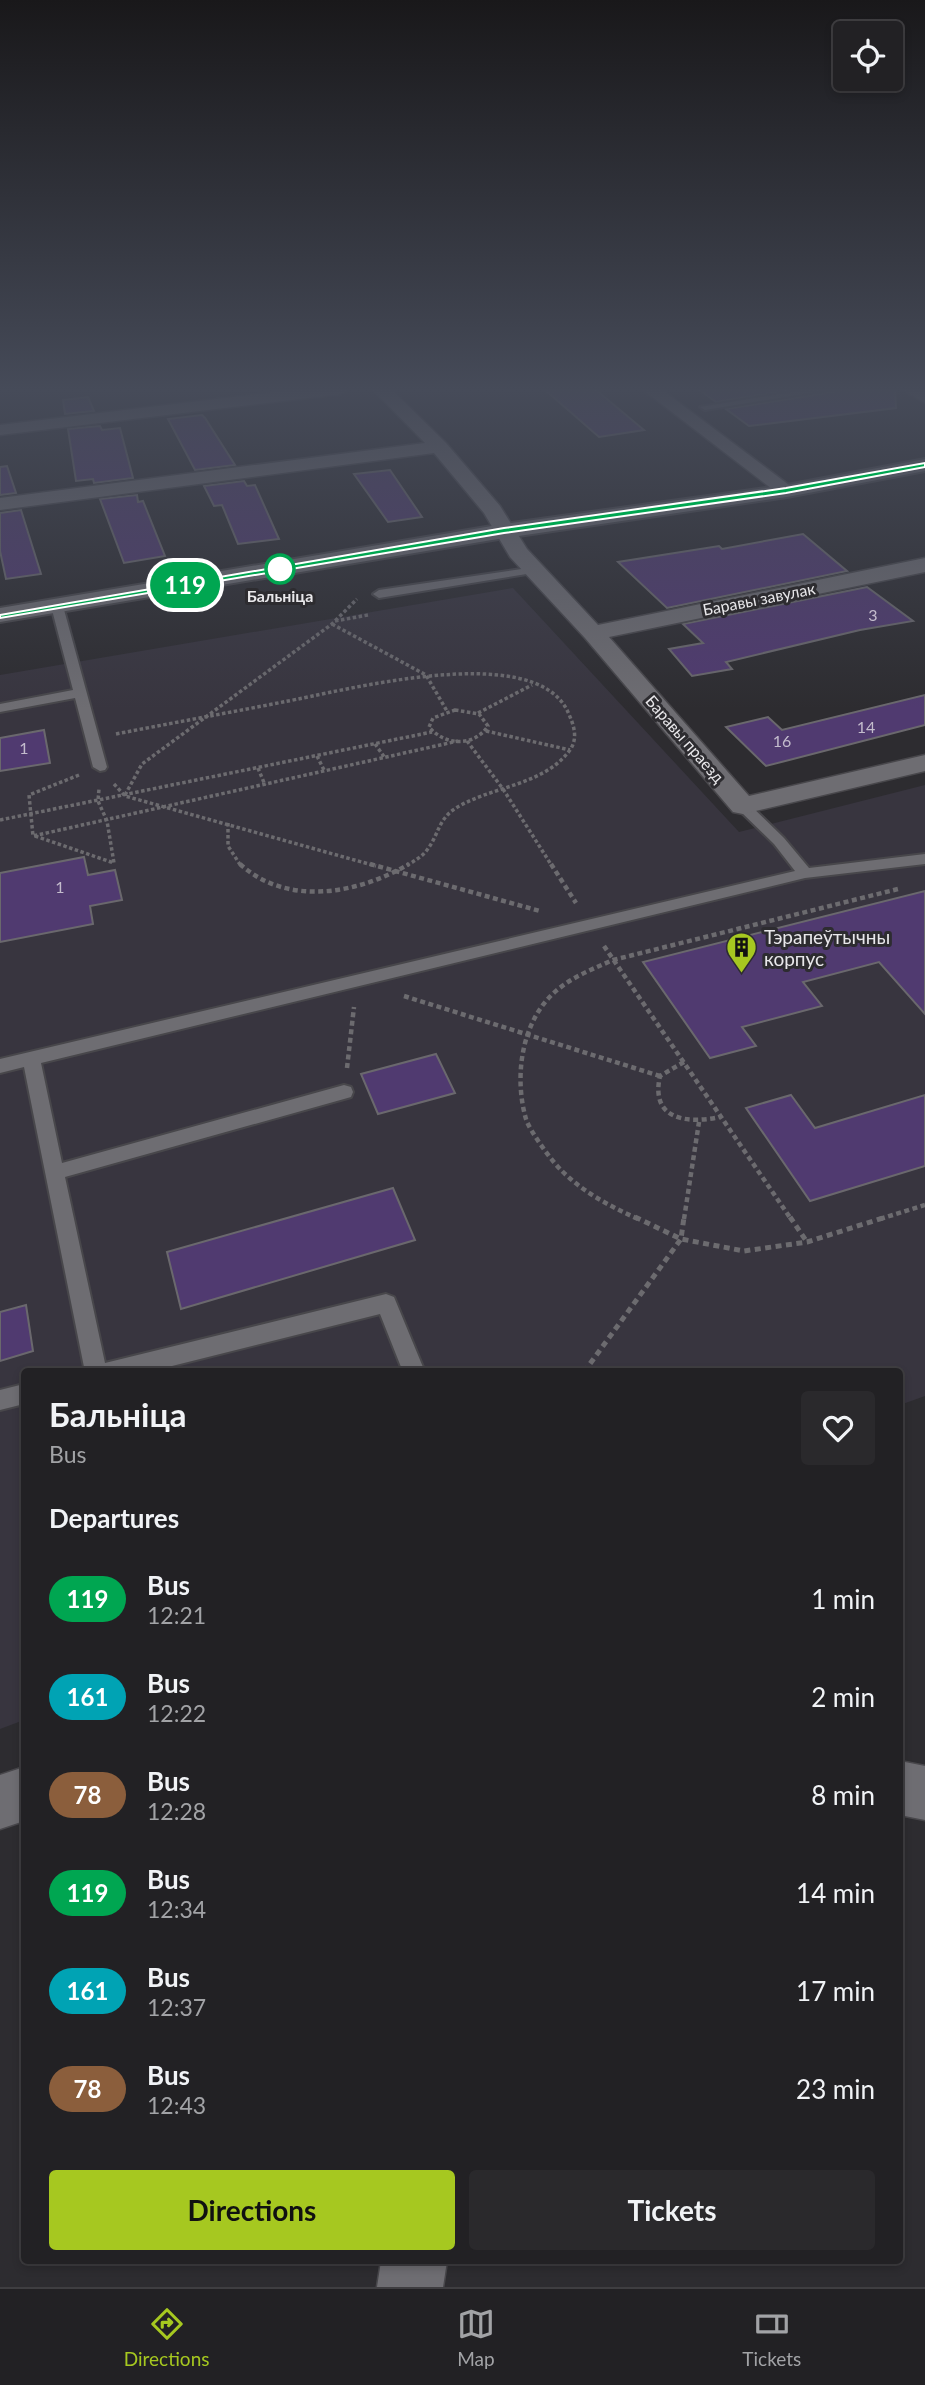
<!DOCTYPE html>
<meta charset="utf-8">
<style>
body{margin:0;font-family:Lato,sans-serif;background:#2a292c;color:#f1f3f6;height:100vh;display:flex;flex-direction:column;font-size:26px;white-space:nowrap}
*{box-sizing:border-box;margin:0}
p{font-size:23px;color:#a2a3a6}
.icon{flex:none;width:38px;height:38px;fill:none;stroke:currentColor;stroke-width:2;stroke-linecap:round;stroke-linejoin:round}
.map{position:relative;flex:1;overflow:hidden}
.side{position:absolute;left:21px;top:1368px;width:882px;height:896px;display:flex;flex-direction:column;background:#222124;border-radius:7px;box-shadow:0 4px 10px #0003,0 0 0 2px #3f3e41}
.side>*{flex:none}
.badge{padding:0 14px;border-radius:23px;font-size:24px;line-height:46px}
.controls{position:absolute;left:833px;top:21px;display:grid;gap:14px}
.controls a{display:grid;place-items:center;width:70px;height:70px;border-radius:7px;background:#222124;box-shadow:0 4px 10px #0003,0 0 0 2px #3f3e41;font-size:35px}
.map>.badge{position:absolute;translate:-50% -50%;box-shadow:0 0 0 4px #fff}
h2{padding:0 28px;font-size:26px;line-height:63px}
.round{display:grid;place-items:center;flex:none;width:74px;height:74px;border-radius:7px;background:#2a292c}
.overview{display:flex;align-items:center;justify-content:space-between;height:119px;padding:0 28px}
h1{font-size:33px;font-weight:700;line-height:52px}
.button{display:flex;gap:14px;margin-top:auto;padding:14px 28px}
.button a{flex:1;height:80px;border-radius:7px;background:#a6c820;color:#111;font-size:28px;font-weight:700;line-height:80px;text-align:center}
.button a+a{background:#2a292c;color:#f1f3f6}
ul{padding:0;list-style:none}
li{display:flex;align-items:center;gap:21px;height:98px;padding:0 28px}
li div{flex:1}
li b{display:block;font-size:26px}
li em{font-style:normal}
li .badge{min-width:77px;font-weight:700;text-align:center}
.tabs{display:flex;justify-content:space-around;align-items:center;height:98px;border-top:2px solid #3f3e41;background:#222124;font-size:19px;color:#a2a3a6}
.tabs a{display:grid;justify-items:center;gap:4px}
.tabs .current{color:#a6c820}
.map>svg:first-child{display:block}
.built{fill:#38353f}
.building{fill:#503a70;stroke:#6a686d;stroke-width:2}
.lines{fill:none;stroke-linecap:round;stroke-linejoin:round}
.service-casing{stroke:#48474b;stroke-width:4}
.minor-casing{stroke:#48474b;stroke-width:3}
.tertiary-casing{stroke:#48474b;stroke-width:4}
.path-far2{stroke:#6c6b6f;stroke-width:3.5;stroke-dasharray:3.5 2.5;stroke-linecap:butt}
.path-far1{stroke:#6c6b6f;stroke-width:4.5;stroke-dasharray:5 3.5;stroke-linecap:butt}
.path{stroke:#6c6b6f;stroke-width:5;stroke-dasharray:6 4.5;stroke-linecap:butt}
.service{fill:#6e6d72;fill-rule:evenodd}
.minor{fill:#6e6d72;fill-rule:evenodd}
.tertiary{fill:#6e6d72;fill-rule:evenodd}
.line{fill:#00a651;stroke:#fff;stroke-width:2}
.stop-dot{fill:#fff;stroke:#00a651;stroke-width:3.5}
.labels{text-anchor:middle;stroke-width:6;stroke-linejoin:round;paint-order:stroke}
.far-stop-label{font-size:16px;font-weight:bold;fill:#e9e8eb;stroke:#2d2c30}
.far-street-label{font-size:16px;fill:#e9e8eb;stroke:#2d2c30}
.number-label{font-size:16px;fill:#c3bccc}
.poi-label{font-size:19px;fill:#e9e8eb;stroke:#2d2c30;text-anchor:start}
</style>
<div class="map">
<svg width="925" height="2287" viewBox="0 0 925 2287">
<rect width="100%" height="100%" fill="#2d2c30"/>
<polygon class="built" points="513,588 739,832 925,785 925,1396 900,1405 900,1372 24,1372 24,1720 0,1729 0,675"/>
<g class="building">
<polygon points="544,389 595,389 644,430 599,437"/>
<polygon points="698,389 796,389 716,402"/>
<polygon points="836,389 895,389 896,408 749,426 726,409 833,392"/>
<polygon points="88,397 94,411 65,414 63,400"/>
<polygon points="202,415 205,418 235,465 195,470 168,419"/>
<polygon points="100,426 102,430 120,428 133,478 94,483 93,479 76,481 68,429"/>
<polygon points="7,466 16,493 0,495 0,467"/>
<polygon points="390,470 422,517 388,522 354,474"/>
<polygon points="244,481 247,486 255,485 279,539 238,544 222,505 214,506 204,486"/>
<polygon points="137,495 138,502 143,501 165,556 124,563 100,499"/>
<polygon points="21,510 41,574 6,579 0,551 0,513"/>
<polygon points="803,534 847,571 667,608 618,562 719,546 722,549"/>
<polygon points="867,587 913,621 860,630 726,662 732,669 692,676 669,649 703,643 683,624"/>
<polygon points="925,695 925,725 766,766 726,727 768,717 782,730"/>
<polygon points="44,730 50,763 0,771 0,738"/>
<polygon points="84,857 88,875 115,870 122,900 90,906 93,924 0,942 0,873"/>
<polygon points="925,891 925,1014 879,962 803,982 822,1006 742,1027 756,1046 710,1058 643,962"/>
<polygon points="436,1054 455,1093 378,1114 361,1074"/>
<polygon points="791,1095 815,1128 925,1095 925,1166 810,1201 746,1108"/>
<polygon points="393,1188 415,1240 181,1309 167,1252"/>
<polygon points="26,1305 33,1351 0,1361 0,1312"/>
</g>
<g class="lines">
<defs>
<g id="service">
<polygon points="811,389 833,389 705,410 700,407"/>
<polygon points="535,567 539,568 539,572 379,598 373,594 379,590"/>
<polygon points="57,602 63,606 107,767 105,770 100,771 93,767 75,698 0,712 0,704 73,690 51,606"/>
<polygon points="743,802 748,803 784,838 809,868 925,854 925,864 805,878 41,1063 62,1163 344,1085 351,1087 353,1092 351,1097 344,1099 65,1177 105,1363 386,1294 394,1297 425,1372 403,1372 380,1314 148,1372 85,1372 24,1067 0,1073 0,1059 795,871 774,844 738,809 736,806 738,803"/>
<polygon points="24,1384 24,1404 0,1410 0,1390"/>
</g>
<g id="minor">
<polygon points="299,389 350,389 341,394 0,435 0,425"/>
<polygon points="372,389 391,389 446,443 500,506 527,549 598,625 925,558 925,572 609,637 749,796 925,755 925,771 743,814 733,812 585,638 510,557 484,513 434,453 0,510 0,498 425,443"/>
<polygon points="642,389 661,389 797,491 794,495 780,495"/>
<polygon points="902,389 925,391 925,403"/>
<polygon points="900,1761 925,1766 925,1820 900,1815"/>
<polygon points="24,1767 24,1821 0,1829 0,1775"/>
<polygon points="381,2261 447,2261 443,2287 377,2287"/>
</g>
<polygon id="tertiary" points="925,459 925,471 787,497 504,538 0,622 0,608 504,524 787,485"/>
</defs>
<use href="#service" class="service-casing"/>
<use href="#minor" class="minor-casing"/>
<use href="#tertiary" class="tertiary-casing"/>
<g class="path-far2">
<polyline points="335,621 368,615"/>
<polyline points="332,624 426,675 447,711"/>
<path d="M 455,710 L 479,714 L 488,726 C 474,747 445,746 429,727 L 433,718 Z"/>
<polyline points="478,713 532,685"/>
<polyline points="486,731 570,750"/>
<path d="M 116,734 C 172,723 227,713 283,702 C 343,691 531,640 567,710 C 573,723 579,737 570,750 C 543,787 488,786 453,810 C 438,821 438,836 427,850 C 422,857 414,861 406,866"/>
<polyline points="467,741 503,789 552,866"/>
<polyline points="375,744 385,758"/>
<polyline points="317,756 325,772"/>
<polyline points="258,768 265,785"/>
<polyline points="79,775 29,795 33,836 458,741"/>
<polyline points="114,784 125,796 376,866"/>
<polyline points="125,795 142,764 332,624 357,599"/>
<polyline points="0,820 432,732"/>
<polyline points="228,823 228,846 241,866"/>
<polyline points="35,836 114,863 107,821 98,801 99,789"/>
</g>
<g class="path-far1">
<path d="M 240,864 C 287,907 358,894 409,864"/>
<polyline points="370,864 540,911"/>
<polyline points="551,864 576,903"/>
<polyline points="604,946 791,1219"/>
<polyline points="404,996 660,1076"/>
<path d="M 684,1062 L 660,1076 C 650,1120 687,1124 720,1117"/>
<polyline points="347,1068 354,1007"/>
<path d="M 638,1219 C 610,1206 584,1193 562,1171 C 553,1163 529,1130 526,1119 C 515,1081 520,1032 546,1001 C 564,980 588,971 613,960 L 898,889"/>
<polyline points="684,1219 699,1122"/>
<polyline points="880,1219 925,1205"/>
</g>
<g class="path">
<polyline points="635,1217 681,1239 744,1251 807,1242 886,1217"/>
<polyline points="790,1217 807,1242"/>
<polyline points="584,1372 681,1239 684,1217"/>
</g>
<use href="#service" class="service"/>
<use href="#minor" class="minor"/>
<use href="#tertiary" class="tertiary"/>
</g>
<linearGradient id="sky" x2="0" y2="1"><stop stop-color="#19181a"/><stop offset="0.55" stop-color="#464b59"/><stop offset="1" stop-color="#464b59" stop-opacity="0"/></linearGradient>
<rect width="925" height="709" fill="url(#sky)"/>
<polygon class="line" points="925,463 925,467 786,493 504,533 0,618 0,615 504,528 786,488"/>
<defs>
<symbol id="building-pin" viewBox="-11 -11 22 30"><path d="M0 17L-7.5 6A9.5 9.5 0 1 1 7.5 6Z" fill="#a6c820" stroke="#2d2c30"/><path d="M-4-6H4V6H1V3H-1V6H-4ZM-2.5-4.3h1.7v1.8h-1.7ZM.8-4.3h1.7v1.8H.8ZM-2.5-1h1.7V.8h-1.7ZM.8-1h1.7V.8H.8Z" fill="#111"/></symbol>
</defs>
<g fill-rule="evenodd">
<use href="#building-pin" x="724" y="930" width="35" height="47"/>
</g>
<circle class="stop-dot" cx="280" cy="569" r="14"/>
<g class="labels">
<g class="far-stop-label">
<text x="280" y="602">Бальніца</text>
</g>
<g class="far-street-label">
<text transform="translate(759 599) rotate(-11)" y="6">Баравы завулак</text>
<text transform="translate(685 739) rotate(49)" y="6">Баравы праезд</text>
</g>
<g class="number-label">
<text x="873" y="621">3</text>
<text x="866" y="733">14</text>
<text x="782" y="747">16</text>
<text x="24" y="754">1</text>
<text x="60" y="893">1</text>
</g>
<g class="poi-label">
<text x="764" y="944">Тэрапеўтычны<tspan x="764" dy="22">корпус</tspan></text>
</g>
</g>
</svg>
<div class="controls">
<a><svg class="icon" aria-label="locate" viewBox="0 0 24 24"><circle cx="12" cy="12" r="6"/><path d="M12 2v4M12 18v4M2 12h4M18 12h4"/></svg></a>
</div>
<b class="badge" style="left:185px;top:585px;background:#00a651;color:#fff">119</b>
<section class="side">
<div class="overview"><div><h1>Бальніца</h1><p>Bus</p></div><a class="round"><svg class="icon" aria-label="heart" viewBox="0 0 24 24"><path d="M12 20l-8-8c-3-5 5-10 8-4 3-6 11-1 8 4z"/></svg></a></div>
<h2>Departures</h2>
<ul>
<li><span class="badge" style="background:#00a651;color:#fff">119</span><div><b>Bus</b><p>12:21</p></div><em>1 min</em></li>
<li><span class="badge" style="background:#00a3b4;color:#fff">161</span><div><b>Bus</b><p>12:22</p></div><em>2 min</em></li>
<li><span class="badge" style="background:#8b5e3c;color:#fff">78</span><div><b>Bus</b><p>12:28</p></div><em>8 min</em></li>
<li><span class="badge" style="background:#00a651;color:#fff">119</span><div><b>Bus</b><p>12:34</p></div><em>14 min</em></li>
<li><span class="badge" style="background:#00a3b4;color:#fff">161</span><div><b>Bus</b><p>12:37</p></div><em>17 min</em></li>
<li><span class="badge" style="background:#8b5e3c;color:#fff">78</span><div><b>Bus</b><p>12:43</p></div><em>23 min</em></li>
</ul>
<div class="button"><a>Directions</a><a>Tickets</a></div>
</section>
</div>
<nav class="tabs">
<a class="current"><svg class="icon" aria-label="directions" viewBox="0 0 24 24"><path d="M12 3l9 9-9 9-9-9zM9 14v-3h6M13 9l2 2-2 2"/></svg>Directions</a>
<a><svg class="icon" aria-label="map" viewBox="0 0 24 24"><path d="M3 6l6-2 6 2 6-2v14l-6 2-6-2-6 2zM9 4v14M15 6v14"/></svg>Map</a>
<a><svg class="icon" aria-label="tickets" viewBox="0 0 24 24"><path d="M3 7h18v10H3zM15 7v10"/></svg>Tickets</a>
</nav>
